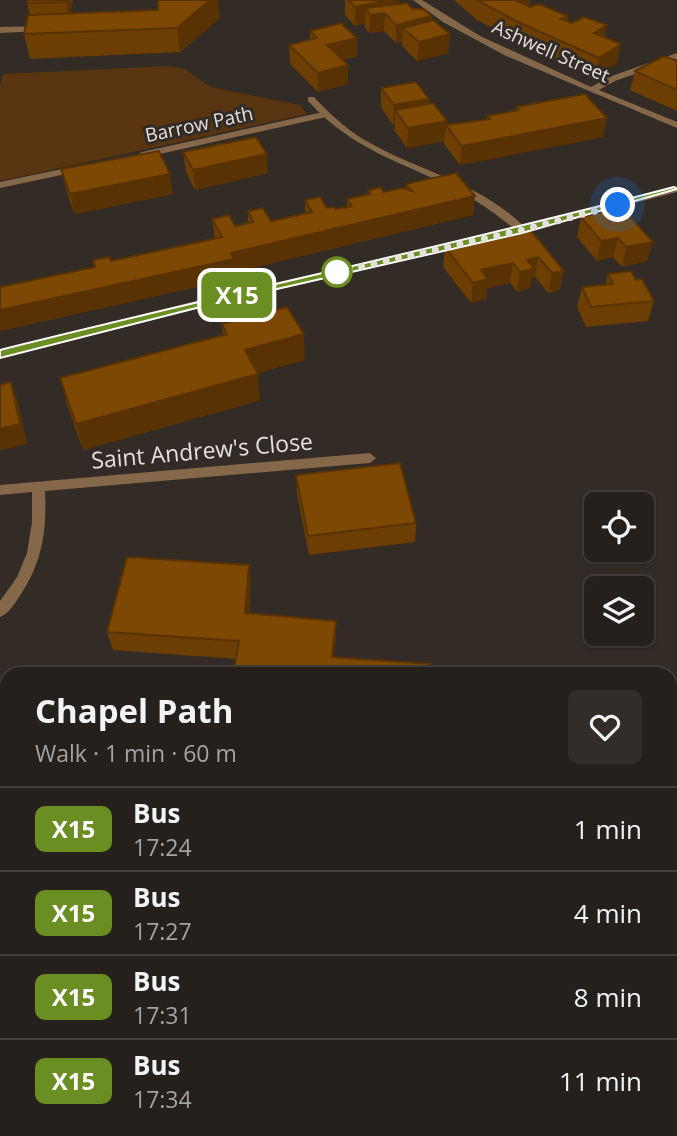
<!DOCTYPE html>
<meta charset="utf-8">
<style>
body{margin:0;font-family:"Open Sans",sans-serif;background:#322d29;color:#f1f3f6;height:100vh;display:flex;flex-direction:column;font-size:26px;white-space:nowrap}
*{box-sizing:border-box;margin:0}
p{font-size:23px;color:#a4a3a3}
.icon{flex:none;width:38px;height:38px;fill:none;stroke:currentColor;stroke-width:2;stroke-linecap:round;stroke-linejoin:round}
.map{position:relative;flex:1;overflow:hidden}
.side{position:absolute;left:0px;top:667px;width:677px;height:471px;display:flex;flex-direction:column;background:#26201c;border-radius:21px 21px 0 0;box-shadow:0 2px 5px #0004,0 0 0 2px #423e3b}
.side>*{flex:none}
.badge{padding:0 14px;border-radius:10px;font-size:24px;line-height:46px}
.tools{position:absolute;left:584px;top:492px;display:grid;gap:14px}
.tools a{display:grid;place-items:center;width:70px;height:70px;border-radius:10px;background:#26201c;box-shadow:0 2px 5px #0004,0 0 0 2px #423e3b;font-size:35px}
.you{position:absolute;width:35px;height:35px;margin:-18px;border:5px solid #fff;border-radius:50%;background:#1a73e8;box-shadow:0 0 0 10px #1a73e833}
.map>.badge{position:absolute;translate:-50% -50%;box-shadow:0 0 0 4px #fff}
.round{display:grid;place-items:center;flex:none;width:74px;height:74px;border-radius:10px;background:#322d29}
.head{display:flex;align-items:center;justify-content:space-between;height:119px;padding:0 35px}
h1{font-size:33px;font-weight:700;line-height:52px}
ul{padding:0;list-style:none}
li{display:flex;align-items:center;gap:21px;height:84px;padding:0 35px;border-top:2px solid #423e3b}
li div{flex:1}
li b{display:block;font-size:26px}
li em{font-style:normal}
li .badge{min-width:77px;font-weight:700;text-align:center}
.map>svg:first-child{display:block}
.green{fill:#583510}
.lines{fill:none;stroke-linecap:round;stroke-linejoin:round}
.service{fill:#85674a;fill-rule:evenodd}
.minor{fill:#85674a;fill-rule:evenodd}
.tertiary{fill:#85674a;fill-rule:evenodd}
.wall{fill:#6c3e03}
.shaded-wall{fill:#583202}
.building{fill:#7d4803;stroke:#583202;stroke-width:2}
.line{fill:#6b8e23;stroke:#fff;stroke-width:2}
.walk{stroke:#e4e0dc;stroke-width:7;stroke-dasharray:0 12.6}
.stop-dot{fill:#fff;stroke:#6b8e23;stroke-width:3.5}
.labels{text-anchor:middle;stroke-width:6;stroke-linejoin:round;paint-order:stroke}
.far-street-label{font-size:19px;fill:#e4e0dc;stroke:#322b26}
.street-label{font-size:23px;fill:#e4e0dc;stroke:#322b26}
</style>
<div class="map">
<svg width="677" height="1136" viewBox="0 0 677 1136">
<rect width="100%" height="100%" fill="#322b26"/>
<polygon class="green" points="168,66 185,69 210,87 300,105 307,114 0,181 0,87 3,74"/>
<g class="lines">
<g class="service">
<polygon points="47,26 47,30 44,31 0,33 0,27"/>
<polygon points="323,112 326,113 326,117 142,158 137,155 142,152"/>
<polygon points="81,165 85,166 85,170 0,188 0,182"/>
</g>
<g class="minor">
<polygon points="413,0 422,0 480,36 591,87 609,77 677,53 677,59 615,81 599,90 677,122 677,128 506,56 443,22"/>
<path d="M 308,97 L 314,97 C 329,113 344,127 363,139 C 416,171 484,183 527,230 L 522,233 L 518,232 C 499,216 478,201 456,189 C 399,161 353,150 308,101 Z"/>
<path d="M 370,453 L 376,458 L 370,463 L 45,491 C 47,531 42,564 19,597 C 14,605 8,614 0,617 L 0,601 L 17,577 L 27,553 L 32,522 L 32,492 L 0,495 L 0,485 Z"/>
</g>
<g class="tertiary">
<polygon points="677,186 677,192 512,235 507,232 508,230"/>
<polygon points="462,241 467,244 466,246 216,304 0,358 0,350 216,296"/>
<polygon points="0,692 7,695 7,710 0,707"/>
<polygon points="677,896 677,914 670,915 670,897"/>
<polygon points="238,1130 260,1130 257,1136 236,1136"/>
</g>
</g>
<g class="wall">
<polygon points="28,0 73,0 70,13 220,18 180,52 30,59 24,34 30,15 27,3"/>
<polygon points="345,0 399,0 399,4 432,16 432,21 450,34 448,53 417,61 402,46 402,42 396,43 384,31 369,33 365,27 365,23 355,26 345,15"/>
<polygon points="454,0 530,0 529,6 568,16 567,21 621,44 617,63 595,77 516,41 477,20"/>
<polygon points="310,31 357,56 343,60 348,65 348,84 318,92 290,64 289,45 310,39"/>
<polygon points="677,61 677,111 630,90 635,71"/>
<polygon points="381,88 429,99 429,104 446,125 487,119 487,116 516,111 516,107 603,137 460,165 444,144 444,141 407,148 394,130 395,124 393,125 381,107"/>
<polygon points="183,152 268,173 195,190 186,172"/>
<polygon points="61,169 173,194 74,214 66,189"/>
<polygon points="406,184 473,215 235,272 236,278 0,331 0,287 94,267 93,260 111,261 215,239 212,219 235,226 248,223 248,211 271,221 305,213 305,200 327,208 336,209 347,207 347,199 367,195 368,191 384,192 405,189"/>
<polygon points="622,208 647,261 622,267 613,257 597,261 577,237 581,217"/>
<polygon points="527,226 560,290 548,293 535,277 532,278 530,288 517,292 510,283 487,288 486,299 471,303 443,267 445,247"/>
<polygon points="608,274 636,280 654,301 648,321 586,327 577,307 582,287 605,285"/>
<polygon points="222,324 305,360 257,373 260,400 83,450 67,404 60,378 223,335"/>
<polygon points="296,475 416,523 415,542 309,555 297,494"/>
<polygon points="249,565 251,583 249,613 336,639 236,659 113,650 107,632"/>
<rect x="670" y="777" width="7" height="75"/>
</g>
<g class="shaded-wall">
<polygon points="66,0 73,0 69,21 66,2"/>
<polygon points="210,0 218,0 220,18 180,52 177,28"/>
<polygon points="389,0 399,0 398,12 385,13 384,31 369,33 370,15 366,8 365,23 355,26 355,7"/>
<polygon points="512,0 530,0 527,17"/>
<polygon points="432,16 431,35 403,28 402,42 396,43 396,25"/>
<polygon points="607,25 604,44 594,33"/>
<polygon points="450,34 448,53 417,61 419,42"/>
<polygon points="357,38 357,56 327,64 327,45"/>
<polygon points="621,44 617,63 595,77 599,58"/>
<polygon points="348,65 348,84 318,92 318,73"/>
<polygon points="429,99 428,118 395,110 395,124 393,125 394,105"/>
<polygon points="607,118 603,137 460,165 462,146"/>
<polygon points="447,121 444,141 407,148 408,128"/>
<polygon points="267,154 268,173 195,190 193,170"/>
<polygon points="170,174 173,194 74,214 70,194"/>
<polygon points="475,196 473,215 235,272 236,278 0,331 0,310 231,253"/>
<polygon points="618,238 613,257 597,261 601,241"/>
<polygon points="653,242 647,261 622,267 626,247"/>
<polygon points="538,257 535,277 532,278 530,288 517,292 520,272 527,260"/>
<polygon points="513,263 510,283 487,288 486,299 471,303 473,283 481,270"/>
<polygon points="564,271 560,290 548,293 552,273"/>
<polygon points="304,334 305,360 247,376 245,350"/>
<polygon points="258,374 260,400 83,450 76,424"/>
<polygon points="11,382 18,402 27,444 0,450 0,429"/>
<polygon points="249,565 251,583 247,631 245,613"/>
<polygon points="336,621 336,639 332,674 332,657"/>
<polygon points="165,1130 176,1130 172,1136 161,1136"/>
</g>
<g class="building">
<polygon points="28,0 66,0 66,2 27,3"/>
<polygon points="158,0 210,0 177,28 24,34 28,15 158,10"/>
<polygon points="348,0 389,0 355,7"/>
<polygon points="477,0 525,0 519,2 530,7 539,4 568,16 561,19 572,23 584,17 607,25 594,33 621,44 599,58 518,22"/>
<polygon points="407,3 413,9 423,9 432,16 396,25 385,13 370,15 366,8"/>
<polygon points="433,20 450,34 419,42 403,28"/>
<polygon points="341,23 357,38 327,45 348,65 318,73 289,45 317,38 310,31"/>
<polygon points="664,56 677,61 677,90 635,71"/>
<polygon points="416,82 429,99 394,105 381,88"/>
<polygon points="585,94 607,118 462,146 446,125 490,119 487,116 519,110 516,107"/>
<polygon points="433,103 447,121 408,128 395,110"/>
<polygon points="256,137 267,154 193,170 183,152"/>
<polygon points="159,151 170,174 70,194 61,169"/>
<polygon points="456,173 475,196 231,253 234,259 0,310 0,287 95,267 93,260 110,257 111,261 222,237 212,219 229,215 235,226 253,222 248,211 263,208 271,221 312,212 305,200 320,197 327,208 334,207 336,209 352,206 347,199 370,194 368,191 380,187 384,192 403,188 412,191 406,184"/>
<polygon points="622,208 653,242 626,247 618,238 601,241 581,217"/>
<polygon points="527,226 564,271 552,273 538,257 527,260 534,269 520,272 513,263 481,270 488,279 473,283 445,247"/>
<polygon points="631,271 636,280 642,279 654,301 591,307 582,287 613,284 608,274"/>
<polygon points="287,307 304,334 245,350 258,374 76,424 60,378 227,334 222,324"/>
<polygon points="11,382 20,424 0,429 0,385"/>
<polygon points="400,463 416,523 308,536 296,475"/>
<polygon points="127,557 249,565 245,613 336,621 332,657 431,664 430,674 233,674 239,641 107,632"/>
<polygon points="670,777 677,777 677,844 675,844 670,822"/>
<polygon points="27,1130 165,1130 161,1136 22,1136"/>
</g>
<path class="line" d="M 674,187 L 677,189 L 522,233 L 216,303 L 0,358 L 0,350 C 224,294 450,246 674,187 Z"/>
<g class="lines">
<polyline class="walk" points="337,272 522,230 618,205"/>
</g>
<circle class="stop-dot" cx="337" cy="272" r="14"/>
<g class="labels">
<g class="far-street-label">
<text transform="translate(551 51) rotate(24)" y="7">Ashwell Street</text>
<text transform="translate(199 124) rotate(-12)" y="7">Barrow Path</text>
</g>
<g class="street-label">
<text transform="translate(202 451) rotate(-5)" y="8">Saint Andrew's Close</text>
</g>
</g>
</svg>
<div class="tools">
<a><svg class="icon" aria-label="locate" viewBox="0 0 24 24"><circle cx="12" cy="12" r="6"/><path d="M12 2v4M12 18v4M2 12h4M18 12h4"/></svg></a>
<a><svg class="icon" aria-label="layers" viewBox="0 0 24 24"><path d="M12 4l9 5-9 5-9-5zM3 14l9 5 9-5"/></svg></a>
</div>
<div class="you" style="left:618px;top:205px"></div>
<b class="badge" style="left:237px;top:295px;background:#6b8e23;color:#fff">X15</b>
<section class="side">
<div class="head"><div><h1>Chapel Path</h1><p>Walk · 1 min · 60 m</p></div><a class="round"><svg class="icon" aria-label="heart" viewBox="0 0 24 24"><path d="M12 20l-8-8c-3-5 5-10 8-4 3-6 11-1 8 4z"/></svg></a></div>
<ul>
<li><span class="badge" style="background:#6b8e23;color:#fff">X15</span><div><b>Bus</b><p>17:24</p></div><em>1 min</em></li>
<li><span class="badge" style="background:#6b8e23;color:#fff">X15</span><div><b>Bus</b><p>17:27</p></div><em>4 min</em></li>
<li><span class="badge" style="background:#6b8e23;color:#fff">X15</span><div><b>Bus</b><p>17:31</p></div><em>8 min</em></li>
<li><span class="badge" style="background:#6b8e23;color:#fff">X15</span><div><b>Bus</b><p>17:34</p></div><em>11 min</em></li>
</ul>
</section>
</div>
